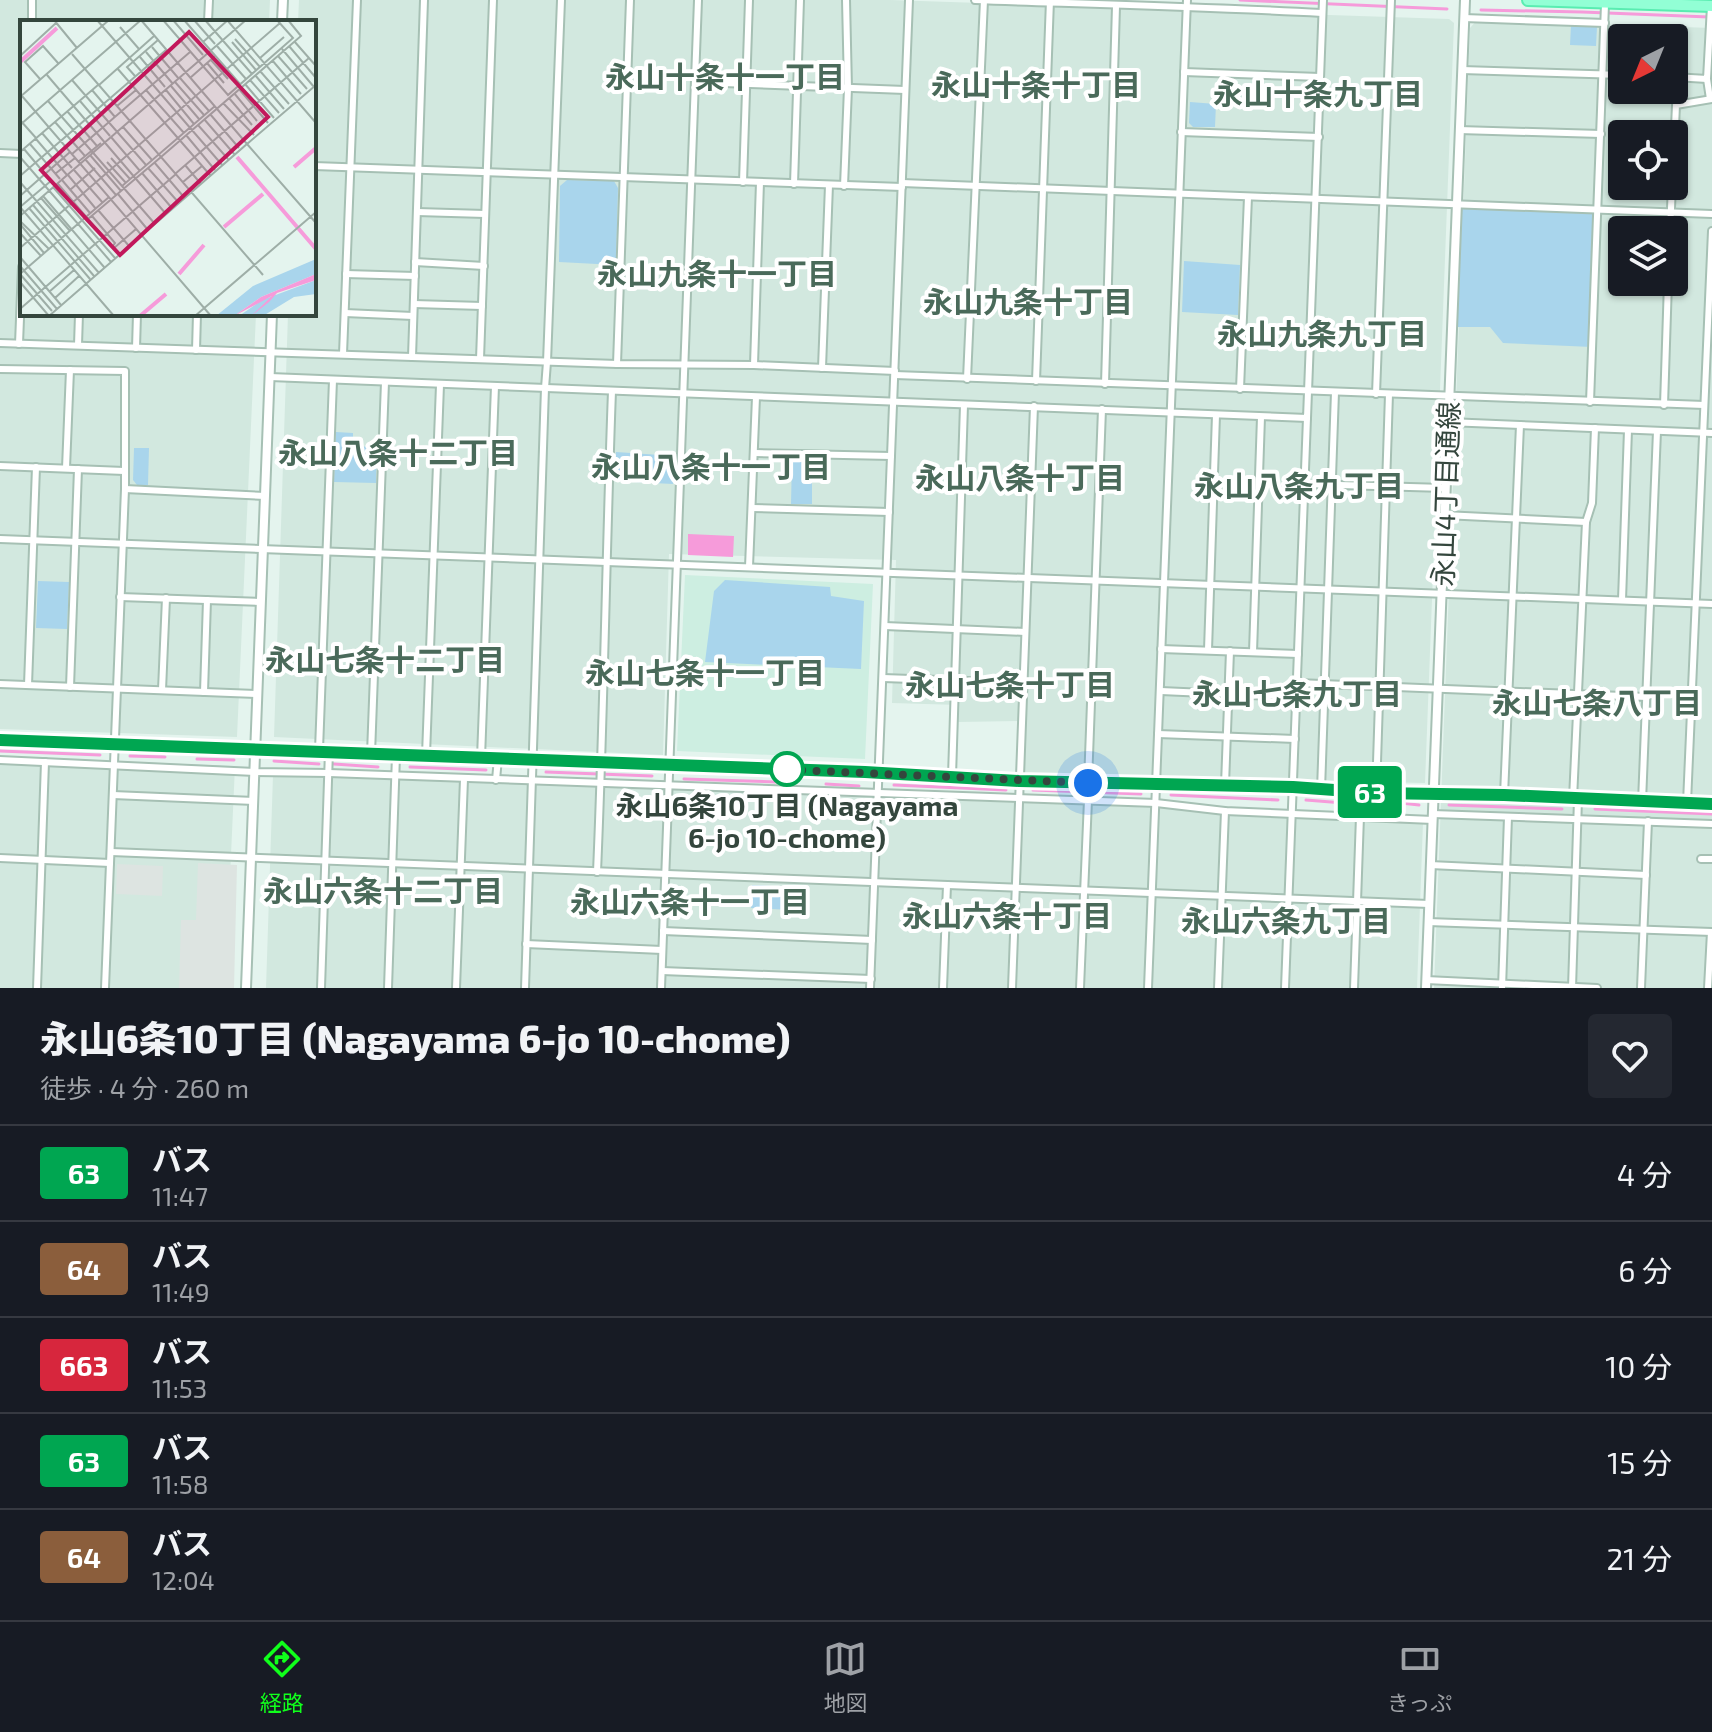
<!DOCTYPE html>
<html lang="ja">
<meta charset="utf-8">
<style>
body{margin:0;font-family:"Exo 2","Noto Sans JP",sans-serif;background:#242831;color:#f1f3f6;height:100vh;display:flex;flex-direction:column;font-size:30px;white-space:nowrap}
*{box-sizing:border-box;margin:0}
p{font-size:26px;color:#9ea1a6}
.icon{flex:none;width:44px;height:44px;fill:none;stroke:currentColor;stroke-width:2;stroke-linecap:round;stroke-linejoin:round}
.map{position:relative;height:988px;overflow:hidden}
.sheet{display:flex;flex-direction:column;background:#171b24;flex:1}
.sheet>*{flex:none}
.badge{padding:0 16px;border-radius:6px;font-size:28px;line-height:52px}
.needle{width:52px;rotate:223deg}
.fabs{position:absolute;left:1608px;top:24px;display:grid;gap:16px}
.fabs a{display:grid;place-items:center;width:80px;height:80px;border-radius:8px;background:#171b24;box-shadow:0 2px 6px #0004;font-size:40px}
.you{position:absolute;width:40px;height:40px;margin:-20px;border:6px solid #fff;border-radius:50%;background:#1a73e8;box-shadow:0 0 0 12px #1a73e833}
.map>.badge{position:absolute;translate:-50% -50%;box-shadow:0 0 0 4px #fff}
.round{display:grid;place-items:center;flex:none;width:84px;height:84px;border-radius:8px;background:#242831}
.head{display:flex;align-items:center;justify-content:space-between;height:136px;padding:0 40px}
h1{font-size:38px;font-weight:800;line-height:60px}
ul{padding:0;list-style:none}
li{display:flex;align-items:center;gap:24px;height:96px;padding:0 40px;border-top:2px solid #363941}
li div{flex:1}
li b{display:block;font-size:30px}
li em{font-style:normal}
li .badge{min-width:88px;font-weight:700;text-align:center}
.menu{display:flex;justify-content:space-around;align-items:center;height:112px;border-top:2px solid #363941;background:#171b24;font-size:22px;color:#9ea1a6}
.menu a{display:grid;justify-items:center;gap:4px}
.menu .current{color:#10ff1b}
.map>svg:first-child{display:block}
.residential{fill:#d2e8df;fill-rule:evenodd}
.education{fill:#cdeee1}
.green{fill:#a9d5ec}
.parking{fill:#dde4e1}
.water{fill:#f69bda}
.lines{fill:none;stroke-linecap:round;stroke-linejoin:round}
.stream{stroke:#f69bda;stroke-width:3}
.minor-casing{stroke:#a6c0b4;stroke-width:10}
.tertiary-casing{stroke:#a6c0b4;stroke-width:12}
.primary-casing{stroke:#59edb1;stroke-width:14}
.minor{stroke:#fff;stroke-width:6}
.tertiary{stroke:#fff;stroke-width:8}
.primary{stroke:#92ffd5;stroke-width:10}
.line-casing{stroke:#fff;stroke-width:18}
.line{stroke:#00a651;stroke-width:12}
.walk{stroke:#34463d;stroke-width:8;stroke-dasharray:0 14.4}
.stop-dot{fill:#fff;stroke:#00a651;stroke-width:4}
.labels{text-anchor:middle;stroke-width:8;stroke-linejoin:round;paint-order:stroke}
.street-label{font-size:28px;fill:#34463d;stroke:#fff}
.stop-label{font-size:28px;font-weight:bold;fill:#34463d;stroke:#fff}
.neighbourhood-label{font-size:30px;font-weight:bold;fill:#4a6a5a;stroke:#fff}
.inset-river{fill:none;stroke:#f69bda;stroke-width:4}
.inset-road{fill:none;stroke:#9eaea7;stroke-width:2}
.view{fill:#c2185b;fill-opacity:0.15;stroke:#c2185b;stroke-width:4}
.inset-edge{fill:none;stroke:#34463d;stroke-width:4}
</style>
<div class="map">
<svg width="1712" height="988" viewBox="0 0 1712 988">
<rect width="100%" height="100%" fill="#e4f4ee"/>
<g class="residential">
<polygon points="0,0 270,0 269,22 22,22 22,314 256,314 237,737 0,729"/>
<polygon points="299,0 890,0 1449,19 1454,23 1425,783 1022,774 1022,721 958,722 959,705 892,703 896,560 669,554 663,755 274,737 288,314 314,314 314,22 298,22"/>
<path d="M 1477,20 L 1712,28 L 1712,988 L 1434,988 L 1470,28 ZM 1622,38 L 1674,38 L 1674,90 L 1622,90 ZM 1622,134 L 1674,134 L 1674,186 L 1622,186 ZM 1622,230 L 1674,230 L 1674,282 L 1622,282 Z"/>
<polygon points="0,757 235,766 225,988 0,988"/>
<polygon points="273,775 1162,808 1214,814 1423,822 1417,988 266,988"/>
</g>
<polygon class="education" points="685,575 873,584 865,759 677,751"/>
<g class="green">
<polygon points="1571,25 1597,27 1596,46 1570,45"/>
<polygon points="1190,102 1216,104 1215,127 1193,127 1189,123"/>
<polygon points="567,180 614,181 618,188 616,265 559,262 560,186"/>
<polygon points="1456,204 1598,209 1592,347 1503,343 1490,327 1452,327"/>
<polygon points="1184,261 1240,265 1238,315 1182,312"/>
<polygon points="336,432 353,433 353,446 377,447 376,483 334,482"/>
<polygon points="134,448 149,448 148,485 137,485 133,480"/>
<polygon points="616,452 675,456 673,484 614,481"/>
<polygon points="792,459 812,459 812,504 791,504"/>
<polygon points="725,580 830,587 831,596 864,601 861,669 705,662 714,591"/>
<polygon points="38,581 69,582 67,629 36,628"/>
<polygon points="752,885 791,887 790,910 751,908"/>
</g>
<g class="parking">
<polygon points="198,863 237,865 234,988 179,988 181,920 196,920"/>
<polygon points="117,864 163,866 162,896 116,894"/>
</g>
<polygon class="water" points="688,534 734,536 733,557 688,555"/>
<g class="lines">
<g class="stream">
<polyline points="1240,0 1447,9"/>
<polyline points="1481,10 1582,12 1709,17"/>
<polyline points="0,751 100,755"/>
<polyline points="130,756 165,757"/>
<polyline points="197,759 234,760"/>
<polyline points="274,761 319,764"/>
<polyline points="334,764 378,767"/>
<polyline points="410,767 486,770"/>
<polyline points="546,772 652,776"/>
<polyline points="684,779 776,782"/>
<polyline points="826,784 859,786"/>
<polyline points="894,785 1006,790"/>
<polyline points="1033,790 1141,794"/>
<polyline points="1171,795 1278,800"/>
<polyline points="1306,800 1356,804"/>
<polyline points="1376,805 1401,803 1419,805"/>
<polyline points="1449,805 1562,809"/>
<polyline points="1595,809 1712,814"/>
</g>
<defs>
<g id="minor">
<path d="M 975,0 C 1091,4 1207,7 1322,13"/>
<polyline points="1464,18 1605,23"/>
<polyline points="32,22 32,0"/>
<polyline points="208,22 209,0"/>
<polyline points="1462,70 1622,75"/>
<polyline points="1184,72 1320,77"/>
<polyline points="1674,77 1707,79 1711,6"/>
<polyline points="1707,79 1710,99"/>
<polyline points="696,82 905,90"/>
<polyline points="1459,130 1601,134"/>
<polyline points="1181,132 1319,137"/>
<polyline points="1674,149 1676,105 1712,99"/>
<polyline points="0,153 22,154"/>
<polyline points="314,166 902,187"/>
<polyline points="743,182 749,0"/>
<polyline points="902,183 1712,214"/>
<polyline points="794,184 800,0"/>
<polyline points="844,186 848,88 846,0"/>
<polyline points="417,212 485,214"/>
<polyline points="1670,230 1672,186"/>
<polyline points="415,262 484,266"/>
<polyline points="346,274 415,276"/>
<polyline points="414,304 482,306"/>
<polyline points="345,313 413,316"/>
<polyline points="0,343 617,364 754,365 895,371"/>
<polyline points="19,344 22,267"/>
<polyline points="78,345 79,314"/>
<polyline points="136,348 137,314"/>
<polyline points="196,350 197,314"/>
<polyline points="343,354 357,0"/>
<polyline points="412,357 424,0"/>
<polyline points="480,359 493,0"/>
<polyline points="617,364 630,0"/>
<polyline points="754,365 760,182"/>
<polyline points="822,368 829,185"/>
<polyline points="0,369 125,371 125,489 105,988"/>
<polyline points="895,375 1704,405"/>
<polyline points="270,377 1307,418 1323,0"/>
<polyline points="967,379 984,0"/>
<polyline points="1036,381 1050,0"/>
<polyline points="1105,384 1116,6"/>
<polyline points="1240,389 1248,197"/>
<polyline points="1376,394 1391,0"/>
<polyline points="1590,402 1605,4"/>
<polyline points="1664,405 1668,282"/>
<polyline points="1448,422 1712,433"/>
<polyline points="755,453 891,456"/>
<polyline points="0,466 124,471"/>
<polyline points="66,468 70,370"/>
<polyline points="1304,484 1445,488"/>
<polyline points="125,489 265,496"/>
<polyline points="752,508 889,512"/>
<polyline points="1444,515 1586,522"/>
<polyline points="0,539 1712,604"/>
<polyline points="749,567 756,397"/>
<polyline points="120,597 260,602"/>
<polyline points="1622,600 1628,430"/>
<polyline points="885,626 1025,632"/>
<polyline points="1161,649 1298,654"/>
<polyline points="1208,650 1216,415"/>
<polyline points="1253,652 1261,417"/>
<polyline points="883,678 1023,683"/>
<polyline points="1297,683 1647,697"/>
<polyline points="0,684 257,694"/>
<polyline points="28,685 36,467"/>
<polyline points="70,687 78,469"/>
<polyline points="162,690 166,598"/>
<polyline points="1161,691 1296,697"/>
<polyline points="204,692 207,600"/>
<polyline points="1158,734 1295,739"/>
<polyline points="319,750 333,380"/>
<polyline points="371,754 385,382"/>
<polyline points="426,755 440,385"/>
<polyline points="481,758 495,386"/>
<polyline points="0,760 255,772 329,773 1156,803 1225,811 1433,820"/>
<polyline points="952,776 964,405"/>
<polyline points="496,780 498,758"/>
<polyline points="1088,783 1102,409"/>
<polyline points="1225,785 1230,651"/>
<polyline points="1321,790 1335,392"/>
<polyline points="1376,793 1389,394"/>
<polyline points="113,795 254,801"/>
<polyline points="1504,795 1520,425"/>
<polyline points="1573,799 1586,522 1592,503 1595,428"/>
<polyline points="1642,802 1657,431"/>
<polyline points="1687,803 1712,231"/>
<polyline points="1433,814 1712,824"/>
<polyline points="111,852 1429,904"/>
<polyline points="0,858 110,863"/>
<polyline points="1701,859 1712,859"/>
<polyline points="1430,865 1646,875"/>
<path d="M 597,872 C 604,712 606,551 612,391"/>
<polyline points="1428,922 1712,932"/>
<polyline points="663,931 872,940"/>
<polyline points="526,944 662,950"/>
<polyline points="662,971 871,979"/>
<polyline points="1426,980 1597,988"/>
<polyline points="37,988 45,762"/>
<polyline points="321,988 329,751"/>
<polyline points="388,988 396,755"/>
<polyline points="456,988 464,779"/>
<polyline points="525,988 545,388 547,362 561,0"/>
<polyline points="661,988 698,0"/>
<polyline points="870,988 909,0"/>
<polyline points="943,988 947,885"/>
<polyline points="1012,988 1034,406"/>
<polyline points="1080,988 1088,800"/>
<polyline points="1148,988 1187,0"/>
<polyline points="1218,988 1225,811"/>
<polyline points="1285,988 1307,418"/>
<polyline points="1354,988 1360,816"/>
<polyline points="1502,988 1508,817"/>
<polyline points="1572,988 1578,799"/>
<polyline points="1641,988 1648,821"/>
<polyline points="1708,988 1711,932"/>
</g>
<g id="tertiary">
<polyline points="282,22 283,0"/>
<polyline points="0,740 879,772 1019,781 1293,787 1376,793 1504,795 1712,804"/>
<polyline points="246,988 272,314"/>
<polyline points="1426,988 1465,0"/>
</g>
<polyline id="primary" points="1528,0 1712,6"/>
</defs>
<use href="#minor" class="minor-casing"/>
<use href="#tertiary" class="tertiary-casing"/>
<use href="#primary" class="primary-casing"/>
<use href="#minor" class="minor"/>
<use href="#tertiary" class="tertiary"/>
<use href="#primary" class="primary"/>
</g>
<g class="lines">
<defs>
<polyline id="line" points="0,740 865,772 1019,781 1293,787 1376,793 1504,795 1712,804"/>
</defs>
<use href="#line" class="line-casing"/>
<use href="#line" class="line"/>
<polyline class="walk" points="787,769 773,769 1088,783"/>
</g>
<circle class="stop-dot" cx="787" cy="769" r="16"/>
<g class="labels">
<g class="street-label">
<text transform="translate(1446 494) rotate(-88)" y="10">永山4丁目通線</text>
</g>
<g class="stop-label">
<text x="787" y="816">永山6条10丁目 (Nagayama<tspan x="787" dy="32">6-jo 10-chome)</tspan></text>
</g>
<g class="neighbourhood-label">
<text x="725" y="88">永山十条十一丁目</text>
<text x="1036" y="96">永山十条十丁目</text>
<text x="1318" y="105">永山十条九丁目</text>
<text x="717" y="285">永山九条十一丁目</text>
<text x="1028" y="313">永山九条十丁目</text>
<text x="1322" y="345">永山九条九丁目</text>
<text x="398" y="464">永山八条十二丁目</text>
<text x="711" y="478">永山八条十一丁目</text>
<text x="1020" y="489">永山八条十丁目</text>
<text x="1299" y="497">永山八条九丁目</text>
<text x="385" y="671">永山七条十二丁目</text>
<text x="705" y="684">永山七条十一丁目</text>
<text x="1010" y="696">永山七条十丁目</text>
<text x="1297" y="705">永山七条九丁目</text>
<text x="1597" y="714">永山七条八丁目</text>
<text x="383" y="902">永山六条十二丁目</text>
<text x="690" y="913">永山六条十一丁目</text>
<text x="1007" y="927">永山六条十丁目</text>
<text x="1286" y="932">永山六条九丁目</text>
</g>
</g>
<g transform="translate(20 20)">
<rect width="296" height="296" fill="#e4f4ee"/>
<path d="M 296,239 L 296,254 L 241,277 L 214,296 L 196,296 L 233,266 ZM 296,260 L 296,274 L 274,277 L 243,296 L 219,296 L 242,280 Z" fill="#a9d5ec"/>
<path d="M 296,254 L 296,260 L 257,273 L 249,282 L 231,296 L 252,276 L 214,296 L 241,277 Z" fill="#f69bda"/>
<path class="inset-river" d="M 0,42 L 37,8M 217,137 L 296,229M 274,147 L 296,128M 204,207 L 243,174M 159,254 L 184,225M 120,296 L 146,274"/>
<path class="inset-road" d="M 34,0 L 57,28M 77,0 L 96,22M 121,0 L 227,124 L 296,65M 143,0 L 208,75 L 273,18 L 257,0M 153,0 L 183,35M 164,0 L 220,64M 174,0 L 195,24M 185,0 L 232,54M 207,0 L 296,103M 100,7 L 119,29M 215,19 L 240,47M 274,21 L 296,46M 96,22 L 203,146M 183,22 L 208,0M 212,22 L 236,50M 197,26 L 226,59M 269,26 L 296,58M 132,27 L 159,59M 262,29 L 294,67M 126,32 L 153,64M 52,34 L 243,255M 0,36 L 36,3M 258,36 L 287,69M 120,37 L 145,67M 240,38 L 264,17M 191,40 L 208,59M 252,40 L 281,74M 187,43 L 204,63M 97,48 L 190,155M 240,51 L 269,84M 27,55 L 146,194M 235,55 L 264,89M 115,56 L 107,47 L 138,20M 160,58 L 189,91M 170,58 L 195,36M 20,59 L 5,42 L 23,26 L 38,43M 52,60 L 126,145M 230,60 L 259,93M 155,62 L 184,95M 225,64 L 254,98M 79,65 L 134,16M 151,66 L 179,99M 219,69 L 248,103M 72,70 L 95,97M 126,70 L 164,113M 146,70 L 174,104M 214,73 L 237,101M 2,76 L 191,296M 0,77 L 89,0M 209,78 L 232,105M 28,81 L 102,166M 60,81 L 90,116M 94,83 L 113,66M 203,83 L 234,115M 97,86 L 116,70M 47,91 L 77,126M 190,94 L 219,128M 184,99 L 215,135M 0,100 L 16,118M 35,102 L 65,136M 0,105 L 121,0M 178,105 L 208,139M 103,107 L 132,140M 22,113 L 52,148M 166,115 L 195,150M 91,117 L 120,151M 16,119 L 47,155M 10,124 L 40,159M 4,129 L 25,154M 0,132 L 78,65M 52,134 L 170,32M 70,135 L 101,171M 0,137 L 91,242M 141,137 L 281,16 L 268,0M 91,138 L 110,159M 65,139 L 96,175M 58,142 L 81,123M 87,142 L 106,163M 134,142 L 163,176M 27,144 L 46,127M 165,145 L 181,164M 128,148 L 159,183M 54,150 L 83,183M 122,153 L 151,187M 35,154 L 55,138M 155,154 L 289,38M 48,155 L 76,189M 0,156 L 146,30M 42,160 L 70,193M 0,162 L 79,253M 163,162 L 182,146M 38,164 L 92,227M 33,167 L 95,238M 50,170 L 75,148M 98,174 L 128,210M 0,176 L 50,132M 23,176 L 84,247M 21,178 L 50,211M 13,185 L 74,256M 0,187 L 94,296M 0,187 L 32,160M 9,188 L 70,259M 78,190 L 109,226M 0,196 L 226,0M 72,196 L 95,223 L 92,227M 68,199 L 141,137M 0,201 L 29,229M 0,204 L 24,233M 135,204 L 102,166 L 195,86M 0,213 L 21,236M 0,228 L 260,3M 100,235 L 94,228 L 116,209M 0,237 L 41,285M 0,246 L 37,289M 0,254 L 89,177M 0,254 L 32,291M 0,262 L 29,296M 29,272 L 54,250M 35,278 L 59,256M 0,289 L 156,154M 29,296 L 227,124 L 296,203M 175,296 L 296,192"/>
<path class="view" d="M 169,12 L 248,97 L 100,235 L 21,150 Z"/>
<rect width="296" height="296" class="inset-edge"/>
</g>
</svg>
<div class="fabs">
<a><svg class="needle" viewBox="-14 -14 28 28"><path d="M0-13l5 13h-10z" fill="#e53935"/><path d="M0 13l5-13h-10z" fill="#9ea1a6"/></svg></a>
<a><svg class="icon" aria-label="locate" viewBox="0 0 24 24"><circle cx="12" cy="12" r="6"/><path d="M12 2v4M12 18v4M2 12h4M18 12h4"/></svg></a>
<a><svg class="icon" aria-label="layers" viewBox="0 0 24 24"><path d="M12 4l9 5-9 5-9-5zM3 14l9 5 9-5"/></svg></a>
</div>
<div class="you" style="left:1088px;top:783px"></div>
<b class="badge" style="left:1370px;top:792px;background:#00a651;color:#fff">63</b>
</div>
<section class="sheet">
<div class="head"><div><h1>永山6条10丁目 (Nagayama 6-jo 10-chome)</h1><p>徒歩 · 4 分 · 260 m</p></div><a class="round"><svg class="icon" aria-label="heart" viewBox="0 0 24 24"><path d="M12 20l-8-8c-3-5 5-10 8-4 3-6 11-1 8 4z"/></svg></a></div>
<ul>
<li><span class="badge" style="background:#00a651;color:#fff">63</span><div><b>バス</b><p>11:47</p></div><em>4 分</em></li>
<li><span class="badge" style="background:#8b5e3c;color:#fff">64</span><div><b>バス</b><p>11:49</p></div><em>6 分</em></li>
<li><span class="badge" style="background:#d7263d;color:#fff">663</span><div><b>バス</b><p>11:53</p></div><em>10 分</em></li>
<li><span class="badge" style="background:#00a651;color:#fff">63</span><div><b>バス</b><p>11:58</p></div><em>15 分</em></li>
<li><span class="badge" style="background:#8b5e3c;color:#fff">64</span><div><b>バス</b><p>12:04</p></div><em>21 分</em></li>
</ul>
</section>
<nav class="menu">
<a class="current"><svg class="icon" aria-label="directions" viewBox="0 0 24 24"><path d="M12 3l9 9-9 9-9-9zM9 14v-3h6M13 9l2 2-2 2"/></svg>経路</a>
<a><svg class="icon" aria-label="map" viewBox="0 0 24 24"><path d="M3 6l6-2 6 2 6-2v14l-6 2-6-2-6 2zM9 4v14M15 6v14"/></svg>地図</a>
<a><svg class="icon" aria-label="tickets" viewBox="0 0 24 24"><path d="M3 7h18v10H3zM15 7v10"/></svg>きっぷ</a>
</nav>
